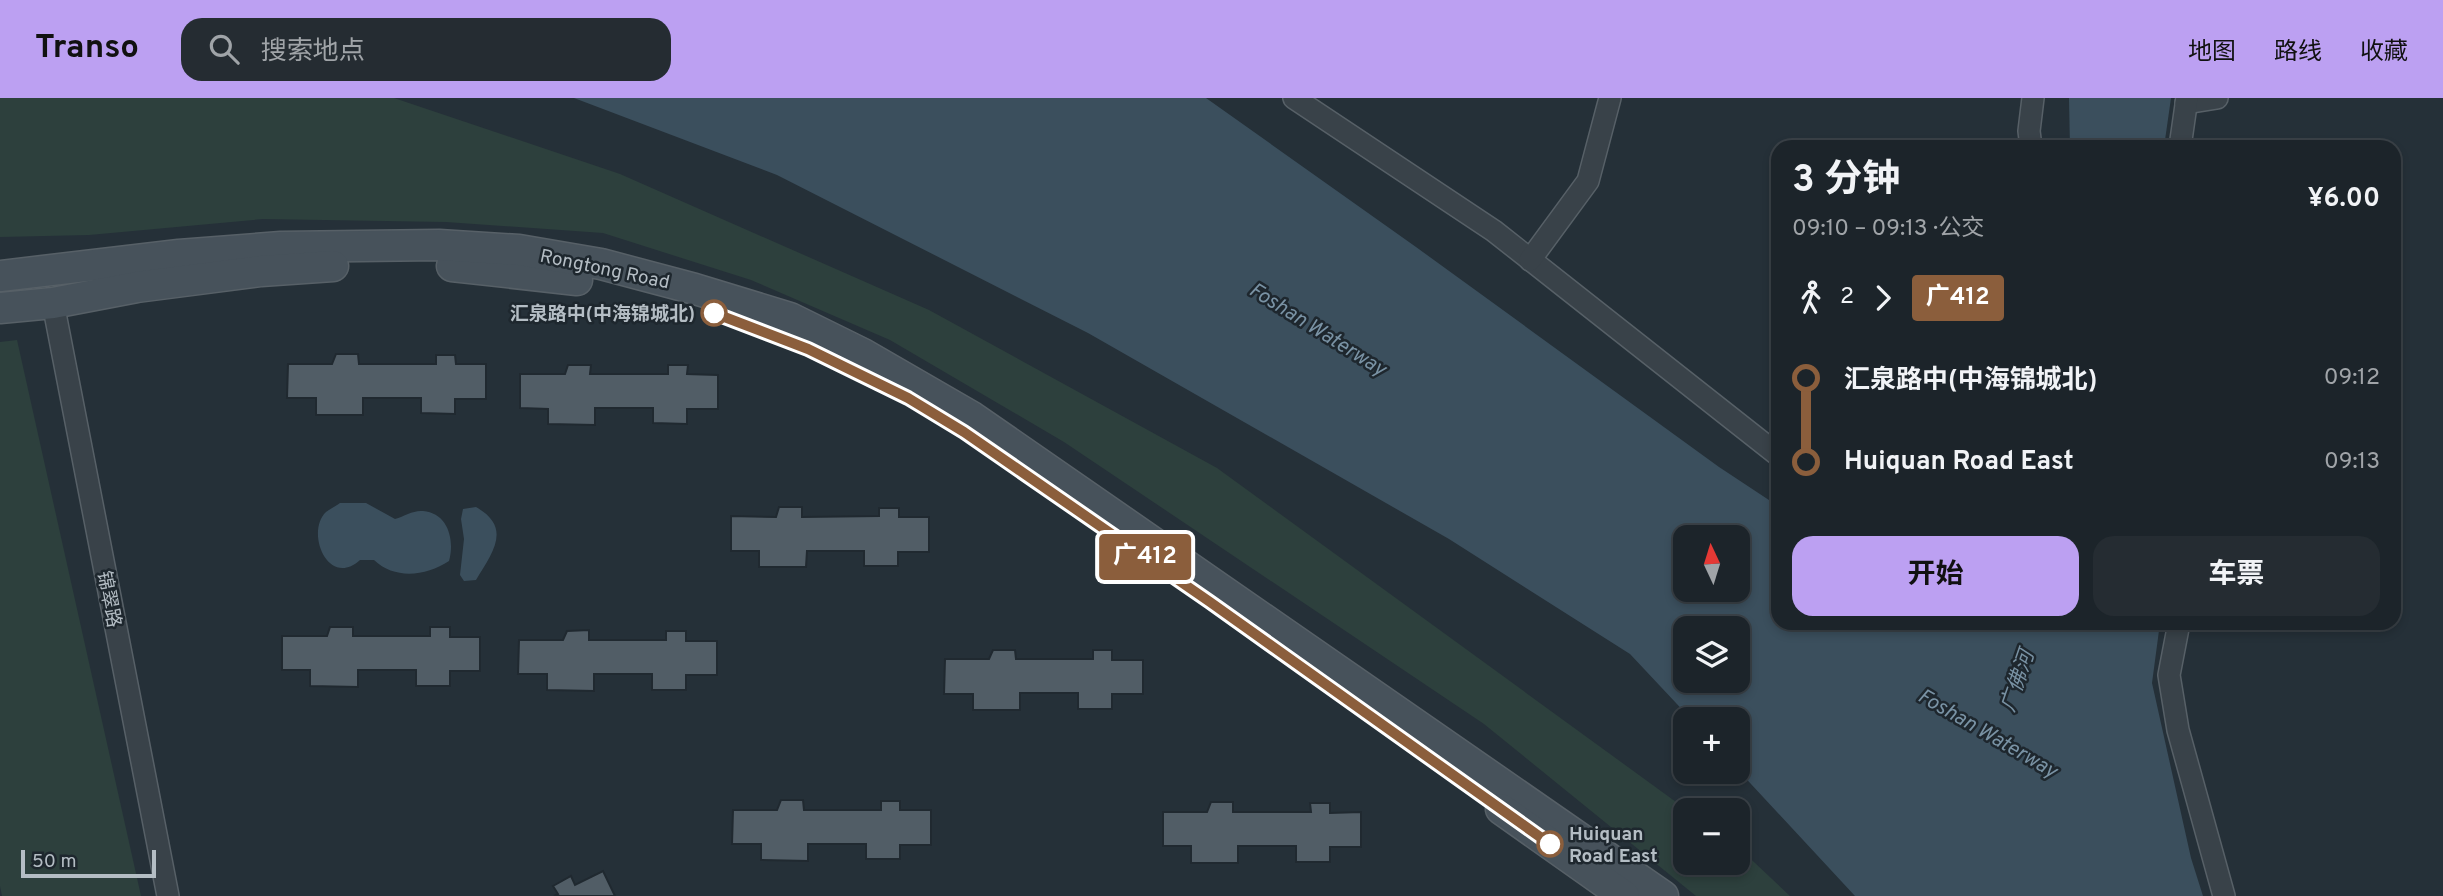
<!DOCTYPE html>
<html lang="zh">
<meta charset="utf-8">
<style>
body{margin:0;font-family:Overpass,"Noto Sans SC",sans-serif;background:#252c32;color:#f1f3f6;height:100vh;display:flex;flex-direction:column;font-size:26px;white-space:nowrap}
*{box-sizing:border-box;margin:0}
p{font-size:23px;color:#a0a4a8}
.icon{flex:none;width:38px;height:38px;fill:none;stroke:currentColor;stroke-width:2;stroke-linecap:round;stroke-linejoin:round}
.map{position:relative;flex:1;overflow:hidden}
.panel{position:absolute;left:1771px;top:42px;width:630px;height:490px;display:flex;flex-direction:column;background:#1c242a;border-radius:21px;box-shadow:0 4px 10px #0003,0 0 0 2px #3a4147}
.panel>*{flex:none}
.badge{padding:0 14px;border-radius:5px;font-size:24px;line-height:46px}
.needle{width:46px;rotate:356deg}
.buttons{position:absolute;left:1673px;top:427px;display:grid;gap:14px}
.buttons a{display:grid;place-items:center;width:77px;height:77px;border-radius:14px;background:#1c242a;box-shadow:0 4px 10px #0003,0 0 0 2px #3a4147;font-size:35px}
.scale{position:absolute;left:21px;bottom:18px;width:135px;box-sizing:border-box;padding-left:7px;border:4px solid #b4bdc4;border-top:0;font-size:19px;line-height:24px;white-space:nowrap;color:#b4bdc4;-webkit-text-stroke:5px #1e272e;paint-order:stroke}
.map>.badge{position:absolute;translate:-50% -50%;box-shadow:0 0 0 4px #fff}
.legs{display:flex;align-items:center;gap:10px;height:77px;padding:0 21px;font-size:23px}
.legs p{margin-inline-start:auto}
.overview{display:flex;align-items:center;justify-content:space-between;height:119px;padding:0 21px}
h1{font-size:38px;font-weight:700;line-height:52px}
.cta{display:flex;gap:14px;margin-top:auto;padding:14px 21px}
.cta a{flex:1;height:80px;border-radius:21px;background:#bca0f2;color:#111;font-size:28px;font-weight:700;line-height:80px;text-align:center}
.cta a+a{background:#252c32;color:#f1f3f6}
ul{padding:0 21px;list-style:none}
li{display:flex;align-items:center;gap:24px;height:84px;font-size:26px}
li i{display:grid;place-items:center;width:10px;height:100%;margin:0 9px;background:currentColor}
li i::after{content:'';width:18px;height:18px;margin:-9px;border:5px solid;border-radius:50%;background:#1c242a}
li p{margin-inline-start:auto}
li:first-child i{background:linear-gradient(#0000 50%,currentColor 0)}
li:last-child i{background:linear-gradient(currentColor 50%,#0000 0)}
header{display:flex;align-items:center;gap:42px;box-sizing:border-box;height:98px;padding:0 35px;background:#bca0f2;color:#111}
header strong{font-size:33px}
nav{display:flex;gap:38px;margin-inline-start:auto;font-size:24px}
.search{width:490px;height:63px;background:#252c32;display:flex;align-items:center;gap:18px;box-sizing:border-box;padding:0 24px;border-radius:21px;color:#a0a4a8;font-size:26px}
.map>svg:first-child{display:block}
.green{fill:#2d403d}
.water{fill:#3b4f5d;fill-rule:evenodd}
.building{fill:#515d66;stroke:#202930;stroke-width:2}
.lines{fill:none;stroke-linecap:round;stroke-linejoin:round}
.minor-casing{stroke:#576067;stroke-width:24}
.secondary-casing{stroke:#576067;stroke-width:33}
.minor{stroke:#394249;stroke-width:21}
.secondary{stroke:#47525b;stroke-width:30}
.line-1-casing{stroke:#fff;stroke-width:16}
.line-1{stroke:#8b5e3c;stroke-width:10}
.stop-1-dot{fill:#fff;stroke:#8b5e3c;stroke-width:3.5}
.labels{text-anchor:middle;stroke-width:5;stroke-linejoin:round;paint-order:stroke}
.street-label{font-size:19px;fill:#b4bdc4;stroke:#1e272e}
.stop-label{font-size:19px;font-weight:bold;fill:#b4bdc4;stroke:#1e272e;text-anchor:end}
.water-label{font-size:21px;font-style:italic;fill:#7992a4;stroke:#1e272e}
</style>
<header>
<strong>Transo</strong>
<div class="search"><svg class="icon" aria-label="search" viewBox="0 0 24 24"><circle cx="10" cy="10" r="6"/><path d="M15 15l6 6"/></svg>搜索地点</div>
<nav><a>地图</a><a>路线</a><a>收藏</a></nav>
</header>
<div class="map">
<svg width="2443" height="798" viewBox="0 0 2443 798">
<rect width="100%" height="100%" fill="#253038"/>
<g class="green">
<polygon points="0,0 394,0 620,76 929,212 1217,370 1687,712 1685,765 1738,765 1738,749 1790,798 1696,798 1484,626 1064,344 890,242 751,182 603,135 446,124 263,121 89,137 0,139"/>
<polygon points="17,242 141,798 2,798 0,788 0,244"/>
</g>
<g class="water">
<path d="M 574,0 L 1206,0 L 1416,149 L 1719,369 L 1778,408 L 1778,525 L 2160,525 L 2152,585 L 2191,760 L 2203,798 L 1855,798 L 1738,672 L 1738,621 L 1691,621 L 1630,556 L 1449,441 L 1088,235 L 777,77 ZM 1738,439 L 1738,492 L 1685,492 L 1685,439 ZM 1685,530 L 1738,530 L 1738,583 L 1685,583 Z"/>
<polygon points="2069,0 2171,0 2164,49 2070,49"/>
<path d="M 340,405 L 366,405 L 395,421 C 405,418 413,412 423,413 C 448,415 455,442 449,463 C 426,478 395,482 374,462 L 360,462 C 328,491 305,434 326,414 C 330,411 336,408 340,405 Z"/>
<path d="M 476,409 C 513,430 492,455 476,482 L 464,483 L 460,477 L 464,441 L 461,421 L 463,411 Z"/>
</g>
<g class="building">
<polygon points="336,256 358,256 359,266 436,266 436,257 455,257 456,266 486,266 486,301 455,301 455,316 421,315 421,300 363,300 363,317 316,317 316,300 287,300 288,266 332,266"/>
<polygon points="568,267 591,267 590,276 668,276 668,267 688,267 687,276 718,277 718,311 687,311 687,326 653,325 653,310 595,310 595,327 548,326 548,311 520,310 520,276 565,276"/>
<polygon points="779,409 802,409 802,419 879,418 879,410 899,410 899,419 929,419 929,454 898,454 898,468 864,468 864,453 807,453 806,469 759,469 759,453 731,453 731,418 776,419"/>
<polygon points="330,529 353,529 353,538 430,538 430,529 450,529 450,539 480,539 480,573 450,573 450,588 416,588 416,572 358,572 358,589 310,588 310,572 282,572 282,538 327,538"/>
<polygon points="589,532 589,542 666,542 666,533 686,533 686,543 717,543 717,577 686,577 686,592 652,592 652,576 594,576 594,593 547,592 547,576 518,576 519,542 563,542 567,533"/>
<polygon points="993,552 1015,552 1016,561 1093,561 1093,552 1112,552 1112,562 1143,562 1143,596 1112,596 1112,611 1078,611 1078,595 1020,595 1020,612 973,612 973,596 944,596 945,561 989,561"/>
<polygon points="781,702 803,702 804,712 881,712 881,703 900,703 900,712 931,712 931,747 900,747 900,761 866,761 866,746 808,746 808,763 761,762 761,746 732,746 733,712 777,712"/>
<polygon points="1211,704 1233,704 1233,714 1311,714 1310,705 1330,705 1330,715 1361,714 1361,749 1330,749 1330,764 1296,764 1296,748 1238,748 1238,765 1191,765 1191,748 1163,748 1163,714 1207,714"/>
<polygon points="603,773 615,798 554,798 558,796 553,788 571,778 575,787"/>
</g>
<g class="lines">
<defs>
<g id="minor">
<polyline points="1294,0 1494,133 1778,357"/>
<polyline points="2186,5 2217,0"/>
<polyline points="2031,49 2029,33 2033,0"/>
<polyline points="2180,49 2187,0"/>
<polyline points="1530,162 1588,83 1610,0"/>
<polyline points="53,205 168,798"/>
<polyline points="2179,525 2169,577 2178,632 2224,798"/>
</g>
<g id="secondary">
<polyline points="452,168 577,182"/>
<polyline points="0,178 179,157 281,149 439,147 519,152 601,166 695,191 790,220 863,256 972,319 1663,798"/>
<polyline points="0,210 53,205 137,189 261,173 333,168"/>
<polyline points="1501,711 1624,798"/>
</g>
</defs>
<use href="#minor" class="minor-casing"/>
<use href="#secondary" class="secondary-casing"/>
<use href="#minor" class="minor"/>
<use href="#secondary" class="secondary"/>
</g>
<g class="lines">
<defs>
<polyline id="line-1" points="714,215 808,251 908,300 964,334 1210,504 1550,746"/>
</defs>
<use href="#line-1" class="line-1-casing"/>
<use href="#line-1" class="line-1"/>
</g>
<g class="stop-1-dot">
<circle cx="714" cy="215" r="12"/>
<circle cx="1550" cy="746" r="12"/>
</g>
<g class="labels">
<g class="street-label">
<text transform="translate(605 170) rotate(12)" y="7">Rongtong Road</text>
<text transform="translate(110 501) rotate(79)" y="7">锦翠路</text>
</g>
<g class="stop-label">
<text x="695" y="222">汇泉路中(中海锦城北)</text>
<text x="1569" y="742" text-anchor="start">Huiquan<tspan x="1569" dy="22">Road East</tspan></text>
</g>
<g class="water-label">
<text transform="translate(1318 231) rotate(32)" y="7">Foshan Waterway</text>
<text transform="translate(2017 583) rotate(-71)" y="7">广佛河</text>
<text transform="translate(1988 635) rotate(30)" y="7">Foshan Waterway</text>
</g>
</g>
</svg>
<div class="buttons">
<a><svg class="needle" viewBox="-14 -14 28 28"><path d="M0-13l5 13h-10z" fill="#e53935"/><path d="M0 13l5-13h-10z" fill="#a0a4a8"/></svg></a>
<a><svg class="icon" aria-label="layers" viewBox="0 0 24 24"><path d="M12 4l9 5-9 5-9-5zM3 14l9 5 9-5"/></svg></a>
<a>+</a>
<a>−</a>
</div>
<div class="scale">50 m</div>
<b class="badge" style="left:1145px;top:459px;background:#8b5e3c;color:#fff">广412</b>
<section class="panel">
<div class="overview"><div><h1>3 分钟</h1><p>09:10 – 09:13 · 公交</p></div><b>¥6.00</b></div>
<div class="legs"><svg class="icon" aria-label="walk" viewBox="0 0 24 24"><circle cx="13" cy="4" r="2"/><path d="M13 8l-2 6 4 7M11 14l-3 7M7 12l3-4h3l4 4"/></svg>2<svg class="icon" aria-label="forward" viewBox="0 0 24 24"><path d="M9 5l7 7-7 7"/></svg><b class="badge" style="background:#8b5e3c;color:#fff">广412</b></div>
<ul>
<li><i style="color:#8b5e3c"></i><b>汇泉路中(中海锦城北)</b><p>09:12</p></li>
<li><i style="color:#8b5e3c"></i><b>Huiquan Road East</b><p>09:13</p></li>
</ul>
<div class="cta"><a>开始</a><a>车票</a></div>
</section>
</div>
